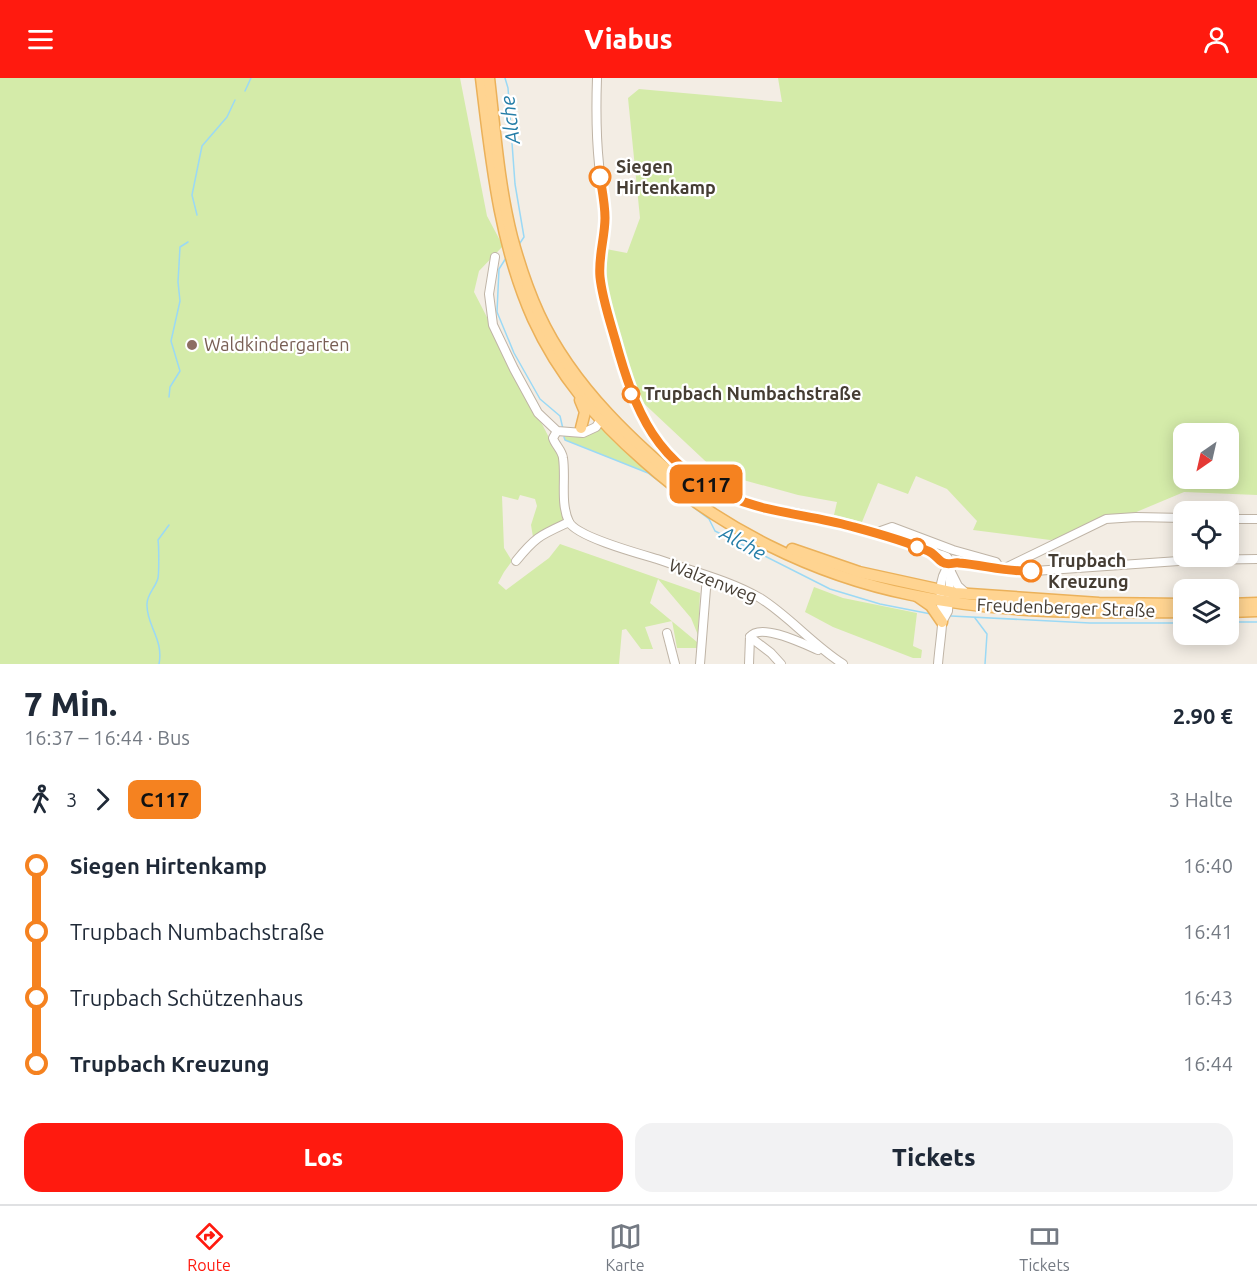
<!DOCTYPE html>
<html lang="de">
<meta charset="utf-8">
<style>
body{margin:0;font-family:Ubuntu,sans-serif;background:#f2f2f3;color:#1f2937;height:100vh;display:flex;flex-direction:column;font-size:22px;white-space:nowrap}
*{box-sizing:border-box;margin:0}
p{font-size:20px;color:#747a83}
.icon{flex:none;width:33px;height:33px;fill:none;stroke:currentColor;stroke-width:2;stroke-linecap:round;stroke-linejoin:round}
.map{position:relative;height:586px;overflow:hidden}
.panel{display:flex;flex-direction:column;background:#fff;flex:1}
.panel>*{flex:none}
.badge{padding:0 12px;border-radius:9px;font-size:21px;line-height:39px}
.needle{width:39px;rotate:214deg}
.controls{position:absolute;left:1173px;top:345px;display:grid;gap:12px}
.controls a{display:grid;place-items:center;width:66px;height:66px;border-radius:12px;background:#fff;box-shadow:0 3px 15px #0003;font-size:30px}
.map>.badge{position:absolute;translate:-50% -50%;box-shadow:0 0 0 3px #fff}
.legs{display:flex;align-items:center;gap:9px;height:66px;padding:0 24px;font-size:20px}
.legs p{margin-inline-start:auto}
.headline{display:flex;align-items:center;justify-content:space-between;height:102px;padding:0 24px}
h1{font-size:33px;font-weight:800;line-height:45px}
.cta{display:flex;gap:12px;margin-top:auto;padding:12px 24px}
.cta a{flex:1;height:69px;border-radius:18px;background:#ff1a0f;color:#fff;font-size:24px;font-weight:800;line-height:69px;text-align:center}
.cta a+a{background:#f2f2f3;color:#1f2937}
ul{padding:0 24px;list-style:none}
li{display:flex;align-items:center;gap:21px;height:66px;font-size:22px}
li i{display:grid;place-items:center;width:9px;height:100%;margin:0 8px;background:currentColor}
li i::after{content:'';width:15px;height:15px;margin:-8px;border:4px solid;border-radius:50%;background:#fff}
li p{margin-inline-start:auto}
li:first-child i{background:linear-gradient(#0000 50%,currentColor 0)}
li:last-child i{background:linear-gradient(currentColor 50%,#0000 0)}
header{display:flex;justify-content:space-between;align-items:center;height:78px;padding:0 24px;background:#ff1a0f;color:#fff;font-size:27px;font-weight:800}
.tab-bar{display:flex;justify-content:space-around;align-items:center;height:84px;border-top:2px solid #e0e1e3;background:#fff;font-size:16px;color:#747a83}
.tab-bar a{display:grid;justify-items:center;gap:3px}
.tab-bar .active{color:#ff1a0f}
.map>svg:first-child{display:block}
.green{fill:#d4eba9;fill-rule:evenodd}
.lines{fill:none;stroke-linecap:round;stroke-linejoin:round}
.stream{stroke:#9bd9f5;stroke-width:1.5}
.minor-casing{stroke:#bfb4a6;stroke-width:10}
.major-casing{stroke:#ebb15a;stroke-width:13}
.minor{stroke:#fff;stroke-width:8}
.major{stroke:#ffd491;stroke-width:10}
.line-1-casing{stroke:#fff;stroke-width:14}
.line-1{stroke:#f58220;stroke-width:9}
.stop-1-dot{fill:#fff;stroke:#f58220;stroke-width:3}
.education-dot{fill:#8d6e63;stroke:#fff;stroke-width:2}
.labels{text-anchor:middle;stroke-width:4.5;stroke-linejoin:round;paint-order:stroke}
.stop-label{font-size:18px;font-weight:bold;fill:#453d33;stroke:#fff;text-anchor:start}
.education-label{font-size:18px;fill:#785e54;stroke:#fff;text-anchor:start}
.street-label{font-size:18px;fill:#453d33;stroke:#fff}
.water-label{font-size:20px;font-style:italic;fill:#247da7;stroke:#fff}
</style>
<header><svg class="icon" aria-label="menu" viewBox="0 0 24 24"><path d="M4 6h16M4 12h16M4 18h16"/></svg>Viabus<svg class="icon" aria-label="person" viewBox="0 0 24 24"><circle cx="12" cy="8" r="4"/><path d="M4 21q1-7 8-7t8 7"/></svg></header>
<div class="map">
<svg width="1257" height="586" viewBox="0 0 1257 586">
<rect width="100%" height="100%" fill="#f3ede4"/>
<g class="green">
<polygon points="0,0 460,0 487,138 503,168 479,193 474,214 559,379 560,427 565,442 533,459 531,447 537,428 535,421 520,417 518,422 502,418 504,470 512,483 504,494 498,505 506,512 549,480 560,466 700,515 698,557 691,540 658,501 650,525 697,564 697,570 677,570 672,543 645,549 653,571 641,571 626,551 622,552 619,586 0,586"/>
<path d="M 778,0 L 1257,0 L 1257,417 L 1184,414 L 1134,435 L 1093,443 L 1075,452 L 1070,459 L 1050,462 L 973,452 L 977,443 L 947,411 L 916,398 L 908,416 L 878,405 L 862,444 L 834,437 L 837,424 L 798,417 L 718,395 L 621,304 L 604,207 L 606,171 L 627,175 L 640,140 L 628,20 L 639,11 L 782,24 ZM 1184,356 L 1228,356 L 1228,400 L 1184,400 Z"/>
<polygon points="599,346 709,441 648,395 565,362 562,353 572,354"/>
<polygon points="814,509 843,520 917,535 913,568 922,572 921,580 913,580 833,549 805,534"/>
</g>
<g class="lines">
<g class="stream">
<polyline points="505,0 508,10 515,106 524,159 518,168"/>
<polyline points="245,13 251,0"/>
<polyline points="197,137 192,117 202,68 227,39 235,22"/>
<polyline points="506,180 499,191 497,234 514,275 540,321 560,338 563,351"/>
<polyline points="169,319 170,309 180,293 171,263 180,223 178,204 180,169 188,164"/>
<polyline points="564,359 565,362 648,395 709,441 715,453 830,511 880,526 931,536"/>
<polyline points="951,538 1090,545 1184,545"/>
<polyline points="975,540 987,556 985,586"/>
<polyline points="1228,544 1257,544"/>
<path d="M 159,586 C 164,561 146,547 147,526 C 147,516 156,509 158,500 C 159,495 159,468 158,462 L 169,447"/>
</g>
<defs>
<g id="minor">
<path d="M 597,0 C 596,29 596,57 599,86 C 600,104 605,123 605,141 C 605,160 598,180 600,200 C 603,220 610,241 615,261 C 634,333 657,389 732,419 C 762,432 797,433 829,442 C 867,451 904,465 942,477 L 947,479 L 951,486"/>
<polyline points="495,179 489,216 493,247 514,291 538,335 557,353 583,355 596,349 603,338"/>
<path d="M 557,353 L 553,360 C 555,367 562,372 563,380 C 566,400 560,425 569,444 C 577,459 640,476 657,481 C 691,493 729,502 760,520 C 790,539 813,567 843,586"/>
<polyline points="1228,441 1257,441"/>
<polyline points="875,455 892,449 953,472 996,484 1001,492"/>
<path d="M 516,483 C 536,458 541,457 569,444"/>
<polyline points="1001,492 1106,441 1136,439 1184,440"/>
<polyline points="951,494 958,508 967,516"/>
<polyline points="942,544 948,533 951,486"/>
<polyline points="667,555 675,586"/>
<path d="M 750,559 C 760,544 804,566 818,572"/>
<polyline points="750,559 771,575 781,586"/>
<polyline points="700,586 707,498"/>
<polyline points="749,586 750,559"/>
<path d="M 938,586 C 939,573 941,560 942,547 C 943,527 933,498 954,484 L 1020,494 L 1193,482 L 1257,481"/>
</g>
<g id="major">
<path d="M 481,0 C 491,82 499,165 533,241 C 559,298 597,342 644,383 C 719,450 813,497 912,517 C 1001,536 1093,535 1184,534"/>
<path d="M 489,0 C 495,52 499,108 512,159 C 519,185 528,212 539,236 C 573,310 637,368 698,418"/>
<polyline points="580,322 585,334 581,350"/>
<polyline points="792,471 859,494 955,515 1099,525 1184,526"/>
<polyline points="918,519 931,528 942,544"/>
<polyline points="1228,526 1257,525"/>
<polyline points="1228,534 1257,533"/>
</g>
</defs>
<use href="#minor" class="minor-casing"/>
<use href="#major" class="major-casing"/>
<use href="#minor" class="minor"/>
<use href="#major" class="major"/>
</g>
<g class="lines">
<defs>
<path id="line-1" d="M 600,99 C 602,112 605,126 605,140 C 605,159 598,179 600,199 C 602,219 609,240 615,261 C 635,334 656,387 731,419 C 768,435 811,437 850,448 C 876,455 903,462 928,473 C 934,475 937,481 942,484 C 948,488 953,484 959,485 C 984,487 1006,494 1031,493"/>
</defs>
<use href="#line-1" class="line-1-casing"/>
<use href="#line-1" class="line-1"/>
</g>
<g class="stop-1-dot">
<circle cx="600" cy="99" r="10"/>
<circle cx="631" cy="316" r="8"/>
<circle cx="917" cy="469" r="8"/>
<circle cx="1031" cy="493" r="10"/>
</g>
<circle class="education-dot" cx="192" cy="267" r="6"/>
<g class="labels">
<g class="stop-label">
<text x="616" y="95">Siegen<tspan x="616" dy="21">Hirtenkamp</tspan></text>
<text x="644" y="322">Trupbach Numbachstraße</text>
<text x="1048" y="489">Trupbach<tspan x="1048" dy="21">Kreuzung</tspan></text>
</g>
<g class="education-label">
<text x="204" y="273">Waldkindergarten</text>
</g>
<g class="street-label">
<text transform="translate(713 503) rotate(21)" y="6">Walzenweg</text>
<text transform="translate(1066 530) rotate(2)" y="6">Freudenberger Straße</text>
</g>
<g class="water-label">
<text transform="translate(510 42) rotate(-97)" y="7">Alche</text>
<text transform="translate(743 465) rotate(29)" y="7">Alche</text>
</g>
</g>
</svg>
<div class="controls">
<a><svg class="needle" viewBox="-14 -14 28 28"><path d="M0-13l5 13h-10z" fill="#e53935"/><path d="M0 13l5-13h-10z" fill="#747a83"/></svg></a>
<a><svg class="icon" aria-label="locate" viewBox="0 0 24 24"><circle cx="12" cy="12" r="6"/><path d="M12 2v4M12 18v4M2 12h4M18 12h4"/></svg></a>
<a><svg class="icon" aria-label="layers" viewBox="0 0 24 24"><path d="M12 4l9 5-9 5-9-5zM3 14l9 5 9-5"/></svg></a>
</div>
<b class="badge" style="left:706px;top:406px;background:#f58220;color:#111">C117</b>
</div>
<section class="panel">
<div class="headline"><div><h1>7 Min.</h1><p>16:37 – 16:44 · Bus</p></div><b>2.90 €</b></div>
<div class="legs"><svg class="icon" aria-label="walk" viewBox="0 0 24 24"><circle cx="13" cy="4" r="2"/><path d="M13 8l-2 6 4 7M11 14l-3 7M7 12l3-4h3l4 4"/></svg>3<svg class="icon" aria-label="forward" viewBox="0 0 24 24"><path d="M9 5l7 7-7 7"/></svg><b class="badge" style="background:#f58220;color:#111">C117</b><p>3 Halte</p></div>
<ul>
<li><i style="color:#f58220"></i><b>Siegen Hirtenkamp</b><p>16:40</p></li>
<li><i style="color:#f58220"></i><span>Trupbach Numbachstraße</span><p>16:41</p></li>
<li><i style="color:#f58220"></i><span>Trupbach Schützenhaus</span><p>16:43</p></li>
<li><i style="color:#f58220"></i><b>Trupbach Kreuzung</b><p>16:44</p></li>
</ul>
<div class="cta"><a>Los</a><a>Tickets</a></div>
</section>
<nav class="tab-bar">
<a class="active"><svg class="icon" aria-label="directions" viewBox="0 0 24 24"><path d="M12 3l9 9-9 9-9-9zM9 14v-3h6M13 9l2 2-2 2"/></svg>Route</a>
<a><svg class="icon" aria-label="map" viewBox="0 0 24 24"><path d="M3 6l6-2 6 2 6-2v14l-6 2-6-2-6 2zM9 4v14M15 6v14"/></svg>Karte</a>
<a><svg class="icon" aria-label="tickets" viewBox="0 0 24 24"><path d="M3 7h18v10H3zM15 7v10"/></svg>Tickets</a>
</nav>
